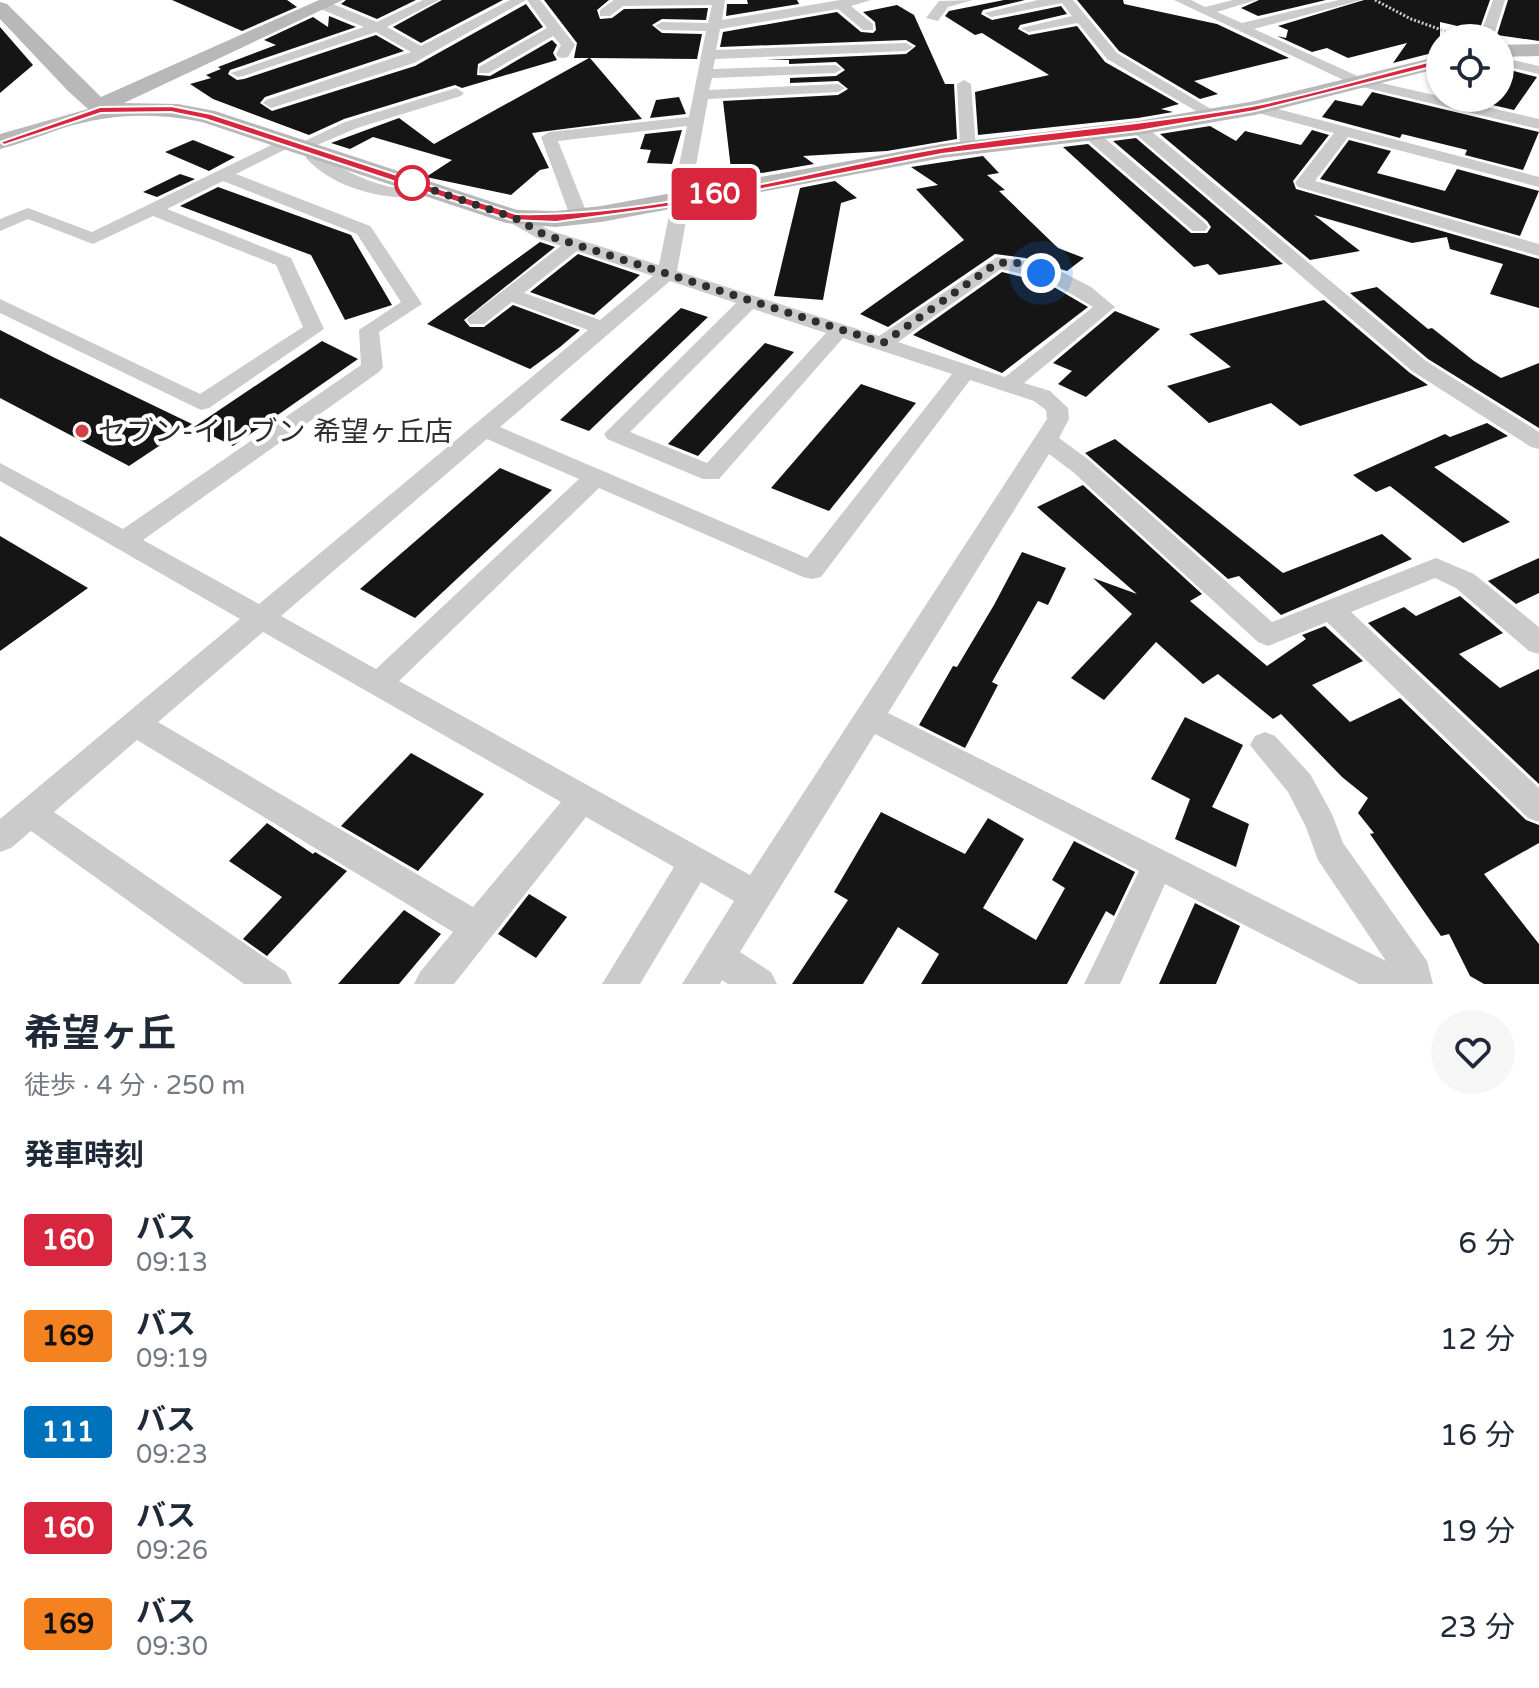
<!DOCTYPE html>
<html lang="ja">
<meta charset="utf-8">
<style>
body{margin:0;font-family:"Varela Round","Noto Sans JP",sans-serif;background:#f6f6f7;color:#1f2937;height:100vh;display:flex;flex-direction:column;font-size:30px;white-space:nowrap}
*{box-sizing:border-box;margin:0}
p{font-size:26px;color:#747a83}
.icon{flex:none;width:44px;height:44px;fill:none;stroke:currentColor;stroke-width:2;stroke-linecap:round;stroke-linejoin:round}
.map{position:relative;height:984px;overflow:hidden}
.drawer{display:flex;flex-direction:column;background:#fff;flex:1}
.drawer>*{flex:none}
.badge{padding:0 16px;border-radius:6px;font-size:28px;line-height:52px}
.buttons{position:absolute;left:1426px;top:24px;display:grid;gap:16px}
.buttons a{display:grid;place-items:center;width:88px;height:88px;border-radius:50%;background:#fff;box-shadow:0 2px 6px #0004;font-size:40px}
.you{position:absolute;width:40px;height:40px;margin:-20px;border:6px solid #fff;border-radius:50%;background:#1a73e8;box-shadow:0 0 0 12px #1a73e833}
.map>.badge{position:absolute;translate:-50% -50%;box-shadow:0 0 0 4px #fff}
h2{padding:0 24px;font-size:30px;line-height:72px}
.round{display:grid;place-items:center;flex:none;width:84px;height:84px;border-radius:42px;background:#f6f6f7}
.headline{display:flex;align-items:center;justify-content:space-between;height:136px;padding:0 24px}
h1{font-size:38px;font-weight:700;line-height:60px}
ul{padding:0;list-style:none}
li{display:flex;align-items:center;gap:24px;height:96px;padding:0 24px}
li div{flex:1}
li b{display:block;font-size:30px}
li em{font-style:normal}
li .badge{min-width:88px;font-weight:700;text-align:center}
.map>svg:first-child{display:block}
.building{fill:#151515}
.lines{fill:none;stroke-linecap:round;stroke-linejoin:round}
.path{stroke:#cbcbcb;stroke-width:3;stroke-dasharray:2 2;stroke-linecap:butt}
.street{fill:#cbcbcb;fill-rule:evenodd}
.secondary{fill:#b8b8b8;fill-rule:evenodd}
.line{fill:#d7263d;stroke:#fff;stroke-width:2}
.walk{stroke:#2e2e2e;stroke-width:8;stroke-dasharray:0 14.4}
.stop-dot{fill:#fff;stroke:#d7263d;stroke-width:4}
.poi-dot{fill:#d34148;stroke:#fff;stroke-width:3}
.labels{text-anchor:middle;stroke-width:8;stroke-linejoin:round;paint-order:stroke}
.poi-label{font-size:28px;fill:#2e2e2e;stroke:#fff;text-anchor:start}
</style>
<div class="map">
<svg width="1539" height="984" viewBox="0 0 1539 984">
<rect width="100%" height="100%" fill="#fff"/>
<g class="building">
<polygon points="172,0 287,0 297,7 242,31"/>
<polygon points="346,0 416,0 377,19 341,4"/>
<polygon points="442,0 503,0 421,43 393,27"/>
<polygon points="544,0 609,0 597,10 600,19 612,18 624,9 708,8 706,20 662,19 652,25 662,33 702,34 697,59 590,58 642,119 532,133 549,168 540,170 511,195 426,177 452,160 373,137 350,149 331,143 399,118 434,144 589,58 574,58 577,43"/>
<polygon points="747,0 797,0 799,4 726,16 727,4 748,4"/>
<polygon points="1004,0 1025,0 983,10 981,14 992,20 1061,6 1067,14 1020,25 1018,29 1029,35 1077,26 1105,62 1179,104 1161,109 1173,112 1138,118 978,135 975,92 1049,75 982,33 975,35 945,16 949,11"/>
<polygon points="1077,0 1123,0 1124,4 1217,24 1289,58 1194,81 1218,94 1200,99 1119,51"/>
<polygon points="1259,0 1326,0 1258,16 1241,8"/>
<polygon points="1364,0 1490,0 1479,31 1440,22 1440,51 1393,63 1407,43 1348,58 1327,48 1312,52 1277,36 1286,38 1288,30 1278,26"/>
<polygon points="1508,0 1539,0 1539,41 1497,35"/>
<polygon points="526,4 543,27 478,64 477,75 490,76 552,40 557,45 553,53 557,60 462,88 455,85 344,119 309,135 213,99 190,84 211,78 206,75 221,69 218,67 276,45 264,40 313,17 328,27 329,16 356,27 230,70 228,74 237,80 244,79 376,35 404,51 265,97 260,103 272,111 415,66"/>
<polygon points="897,5 914,15 945,84 954,84 957,139 887,151 803,156 814,164 732,178 723,101 838,95 848,89 838,81 790,83 790,78 836,76 845,70 836,62 789,64 789,60 766,60 906,54 916,46 906,40 720,47 723,32 837,12 861,32 873,33 876,30 875,22 863,12"/>
<polygon points="0,27 33,65 0,93"/>
<polygon points="1510,70 1537,77 1514,110 1484,103 1488,98 1500,98 1500,83"/>
<polygon points="1372,92 1539,132 1523,170 1465,155 1467,150 1402,134 1400,138 1322,117 1335,100 1362,106"/>
<polygon points="679,97 686,114 650,118 656,100"/>
<polygon points="1210,126 1236,141 1245,131 1301,145 1312,130 1329,135 1293,181 1296,189 1539,259 1539,308 1490,294 1503,264 1450,249 1447,237 1412,243 1314,215 1360,251 1310,260 1160,134"/>
<polygon points="682,130 672,164 647,163 651,150 640,149 645,134"/>
<polygon points="1136,138 1283,264 1219,275 1208,264 1194,267 1063,147 1088,144 1191,233 1207,233 1211,227 1207,221 1113,141"/>
<polygon points="193,140 235,157 209,171 165,152"/>
<polygon points="1349,140 1391,151 1377,173 1445,191 1457,169 1539,191 1520,236 1320,179"/>
<polygon points="983,156 999,173 987,175 1005,190 999,191 1058,248 1084,258 1067,271 1025,258 995,254 888,327 860,314 964,240 916,189 938,185 911,167"/>
<polygon points="180,174 195,179 157,197 143,192"/>
<polygon points="835,181 857,198 841,203 823,300 774,296 800,188"/>
<polygon points="218,187 351,235 392,305 345,320 311,255 180,206"/>
<polygon points="540,242 555,247 464,320 470,327 484,327 513,305 580,330 560,347 530,369 427,324"/>
<polygon points="578,254 640,275 594,315 530,292"/>
<polygon points="1002,272 1047,283 1088,307 1002,373 913,335"/>
<polygon points="1377,287 1428,329 1432,328 1474,361 1501,378 1539,363 1539,428 1428,359 1350,293"/>
<polygon points="1324,300 1410,373 1428,385 1300,426 1271,403 1209,423 1167,386 1231,367 1189,334"/>
<polygon points="681,308 708,317 589,431 560,420"/>
<polygon points="1115,311 1160,329 1086,397 1058,384 1072,371 1053,363"/>
<polygon points="0,330 55,358 192,424 129,466 0,398"/>
<polygon points="322,341 358,359 233,446 194,427"/>
<polygon points="765,343 794,352 698,456 668,444"/>
<polygon points="861,384 916,403 829,511 771,488"/>
<polygon points="1487,423 1508,436 1434,467 1510,522 1463,543 1390,486 1376,492 1353,475 1445,434 1450,437"/>
<polygon points="1115,439 1283,573 1382,534 1412,559 1281,615 1239,576 1228,579 1085,453"/>
<polygon points="500,468 552,490 415,618 360,589"/>
<polygon points="1083,485 1202,594 1190,601 1267,666 1306,639 1302,635 1325,626 1363,661 1312,685 1350,722 1400,698 1526,820 1539,825 1539,843 1484,874 1539,944 1539,984 1484,984 1470,976 1449,934 1441,936 1370,834 1374,833 1358,813 1368,798 1342,777 1281,714 1273,719 1218,674 1203,684 1156,642 1104,700 1071,678 1132,614 1093,578 1137,594 1037,507"/>
<polygon points="0,536 88,588 0,651"/>
<polygon points="1022,552 1066,568 1048,605 1038,601 992,682 998,685 965,748 919,725 953,666 957,667 994,605"/>
<polygon points="1539,558 1539,593 1516,604 1488,581"/>
<polygon points="1460,596 1503,633 1459,654 1500,688 1539,669 1539,784 1368,623 1404,607 1416,616"/>
<polygon points="1185,717 1243,745 1212,807 1249,824 1236,867 1175,839 1190,799 1151,779"/>
<polygon points="411,753 484,794 418,871 341,826"/>
<polygon points="881,812 965,854 988,818 1024,839 983,908 1036,940 1065,888 1052,880 1074,841 1135,872 1114,916 1106,911 1067,984 921,984 939,954 898,927 863,984 792,984 848,900 834,892"/>
<polygon points="267,823 313,854 315,852 347,871 267,956 243,939 282,897 229,861"/>
<polygon points="529,894 567,917 536,958 498,934"/>
<polygon points="1195,903 1240,926 1216,984 1159,984"/>
<polygon points="404,910 441,934 399,984 338,984"/>
</g>
<g class="lines">
<polyline class="path" points="1375,0 1411,19 1464,38"/>
<g class="street">
<polygon points="423,0 439,0 387,27 421,46 510,0 526,0 414,63 271,108 263,103 266,100 411,52 376,32 243,76 238,77 231,73 364,27 318,8 318,2 328,2 377,22"/>
<polygon points="527,0 540,0 575,45 568,57 563,58 558,57 556,54 561,45 553,36 489,73 479,73 479,67 547,28"/>
<path d="M 614,0 L 725,0 L 722,20 L 840,0 L 871,0 L 851,6 L 873,24 L 873,30 L 863,30 L 838,9 L 720,29 L 716,50 L 906,43 L 913,47 L 906,51 L 715,59 L 713,69 L 835,65 L 842,69 L 835,73 L 712,78 L 709,90 L 838,84 L 845,88 L 838,92 L 708,99 L 677,271 L 879,336 L 997,257 L 1024,261 L 1062,272 L 1091,287 L 1115,307 L 1024,383 L 1050,391 L 1068,408 L 1069,419 L 1059,438 L 1089,460 L 1272,622 L 1436,558 L 1474,574 L 1539,627 L 1539,654 L 1529,651 L 1456,588 L 1435,578 L 1351,612 L 1539,788 L 1539,822 L 1528,818 L 1327,622 L 1268,646 L 1258,642 L 1073,472 L 1049,454 L 888,713 L 1386,961 L 1318,860 L 1306,827 L 1288,792 L 1250,745 L 1255,736 L 1265,732 L 1275,736 L 1310,774 L 1332,814 L 1343,843 L 1427,961 L 1433,984 L 1359,984 L 1165,884 L 1120,984 L 1084,984 L 1139,871 L 875,734 L 740,952 L 771,972 L 777,984 L 728,984 L 722,980 L 720,984 L 682,984 L 734,901 L 701,882 L 640,984 L 602,984 L 674,867 L 586,817 L 454,984 L 414,984 L 420,972 L 453,932 L 137,740 L 54,812 L 286,972 L 292,984 L 244,984 L 31,831 L 11,848 L 0,852 L 0,819 L 240,619 L 0,481 L 0,463 L 123,529 L 361,365 L 359,330 L 401,302 L 357,234 L 223,181 L 167,209 L 291,258 L 324,329 L 209,408 L 201,410 L 0,313 L 0,299 L 200,394 L 303,327 L 276,265 L 153,216 L 93,244 L 28,219 L 0,231 L 0,219 L 28,208 L 92,232 L 288,137 L 296,142 L 294,145 L 236,174 L 370,226 L 373,230 L 422,304 L 379,332 L 383,367 L 379,372 L 143,540 L 259,604 L 588,330 L 512,302 L 484,324 L 470,324 L 467,320 L 470,316 L 561,246 L 537,238 L 509,222 L 506,218 L 509,214 L 521,214 L 549,230 L 659,265 L 687,126 L 558,141 L 588,216 L 579,221 L 570,216 L 541,137 L 549,132 L 689,117 L 706,31 L 662,30 L 655,26 L 662,22 L 708,23 L 712,5 L 623,6 L 610,16 L 600,16 L 600,10 ZM 577,251 L 653,276 L 600,320 L 524,293 ZM 1001,269 L 1048,280 L 1093,307 L 1005,377 L 898,342 ZM 670,281 L 736,303 L 604,434 L 607,439 L 703,479 L 719,479 L 843,338 L 952,374 L 807,558 L 500,427 ZM 753,309 L 826,333 L 707,463 L 630,432 ZM 970,380 L 1034,401 L 1046,410 L 1047,419 L 750,875 L 399,681 L 599,488 L 803,577 L 812,579 L 821,577 ZM 487,439 L 579,479 L 376,669 L 281,616 ZM 263,632 L 561,802 L 473,907 L 158,722 Z"/>
<polygon points="973,0 948,7 938,21 926,18 939,1"/>
<polygon points="1038,0 1073,0 1117,53 1221,115 1213,120 1208,118 1107,59 1078,23 1028,32 1021,28 1072,16 1062,3 991,17 984,13"/>
<polygon points="1174,0 1191,0 1205,7 1233,0 1256,0 1217,12 1242,23 1339,0 1361,0 1254,29 1364,79 1539,119 1539,129 1354,85"/>
<polygon points="1493,0 1505,0 1493,38 1479,38"/>
<polygon points="1500,57 1539,66 1539,74 1500,65"/>
<polygon points="964,80 971,84 976,148 968,153 960,148 957,84"/>
<path d="M 456,88 L 464,93 L 461,96 L 357,128 L 315,146 L 321,148 L 322,156 C 346,171 371,185 399,188 C 413,189 432,181 442,190 L 439,194 C 396,204 337,192 306,158 L 308,149 L 302,151 L 294,146 L 345,122 Z"/>
<polygon points="1255,103 1539,177 1539,187 1348,137 1315,181 1539,244 1539,256 1298,187 1295,183 1334,133 1250,111 1247,108"/>
<polygon points="1138,123 1144,125 1426,361 1539,432 1539,449 1531,447 1412,371 1132,131 1132,125"/>
<polygon points="1089,128 1095,130 1205,223 1208,227 1205,231 1193,231 1083,136 1081,133"/>
</g>
<g class="secondary">
<path d="M 319,0 L 343,0 L 124,103 L 178,104 L 215,111 L 517,210 L 556,211 L 601,206 L 942,144 L 1138,121 L 1255,101 L 1440,56 L 1440,68 L 1255,115 L 1138,135 L 942,158 L 601,222 L 556,227 L 506,223 L 202,122 C 153,112 108,114 60,129 C 40,136 20,144 0,149 L 0,134 L 88,109 L 68,91 L 0,19 L 0,2 L 7,4 L 101,97 Z"/>
<polygon points="1539,44 1539,56 1500,57 1500,45"/>
</g>
</g>
<path class="line" d="M 1440,59 L 1443,64 L 1255,111 L 1138,131 L 942,154 L 680,205 L 556,222 L 511,220 L 205,119 L 171,112 L 101,113 L 4,145 L 0,142 L 100,107 L 171,106 L 211,114 L 516,214 C 655,217 803,171 940,148 C 1044,131 1149,125 1252,106 C 1315,94 1378,74 1440,59 Z"/>
<g class="lines">
<polyline class="walk" points="412,183 403,180 515,218 543,234 883,343 997,263 1015,262 1041,273"/>
</g>
<circle class="stop-dot" cx="412" cy="183" r="16"/>
<circle class="poi-dot" cx="82" cy="431" r="8"/>
<g class="labels">
<g class="poi-label">
<text x="98" y="441">セブン-イレブン 希望ヶ丘店</text>
</g>
</g>
</svg>
<div class="buttons">
<a><svg class="icon" aria-label="locate" viewBox="0 0 24 24"><circle cx="12" cy="12" r="6"/><path d="M12 2v4M12 18v4M2 12h4M18 12h4"/></svg></a>
</div>
<div class="you" style="left:1041px;top:273px"></div>
<b class="badge" style="left:714px;top:194px;background:#d7263d;color:#fff">160</b>
</div>
<section class="drawer">
<div class="headline"><div><h1>希望ヶ丘</h1><p>徒歩 · 4 分 · 250 m</p></div><a class="round"><svg class="icon" aria-label="heart" viewBox="0 0 24 24"><path d="M12 20l-8-8c-3-5 5-10 8-4 3-6 11-1 8 4z"/></svg></a></div>
<h2>発車時刻</h2>
<ul>
<li><span class="badge" style="background:#d7263d;color:#fff">160</span><div><b>バス</b><p>09:13</p></div><em>6 分</em></li>
<li><span class="badge" style="background:#f58220;color:#111">169</span><div><b>バス</b><p>09:19</p></div><em>12 分</em></li>
<li><span class="badge" style="background:#0072bc;color:#fff">111</span><div><b>バス</b><p>09:23</p></div><em>16 分</em></li>
<li><span class="badge" style="background:#d7263d;color:#fff">160</span><div><b>バス</b><p>09:26</p></div><em>19 分</em></li>
<li><span class="badge" style="background:#f58220;color:#111">169</span><div><b>バス</b><p>09:30</p></div><em>23 分</em></li>
</ul>
</section>
